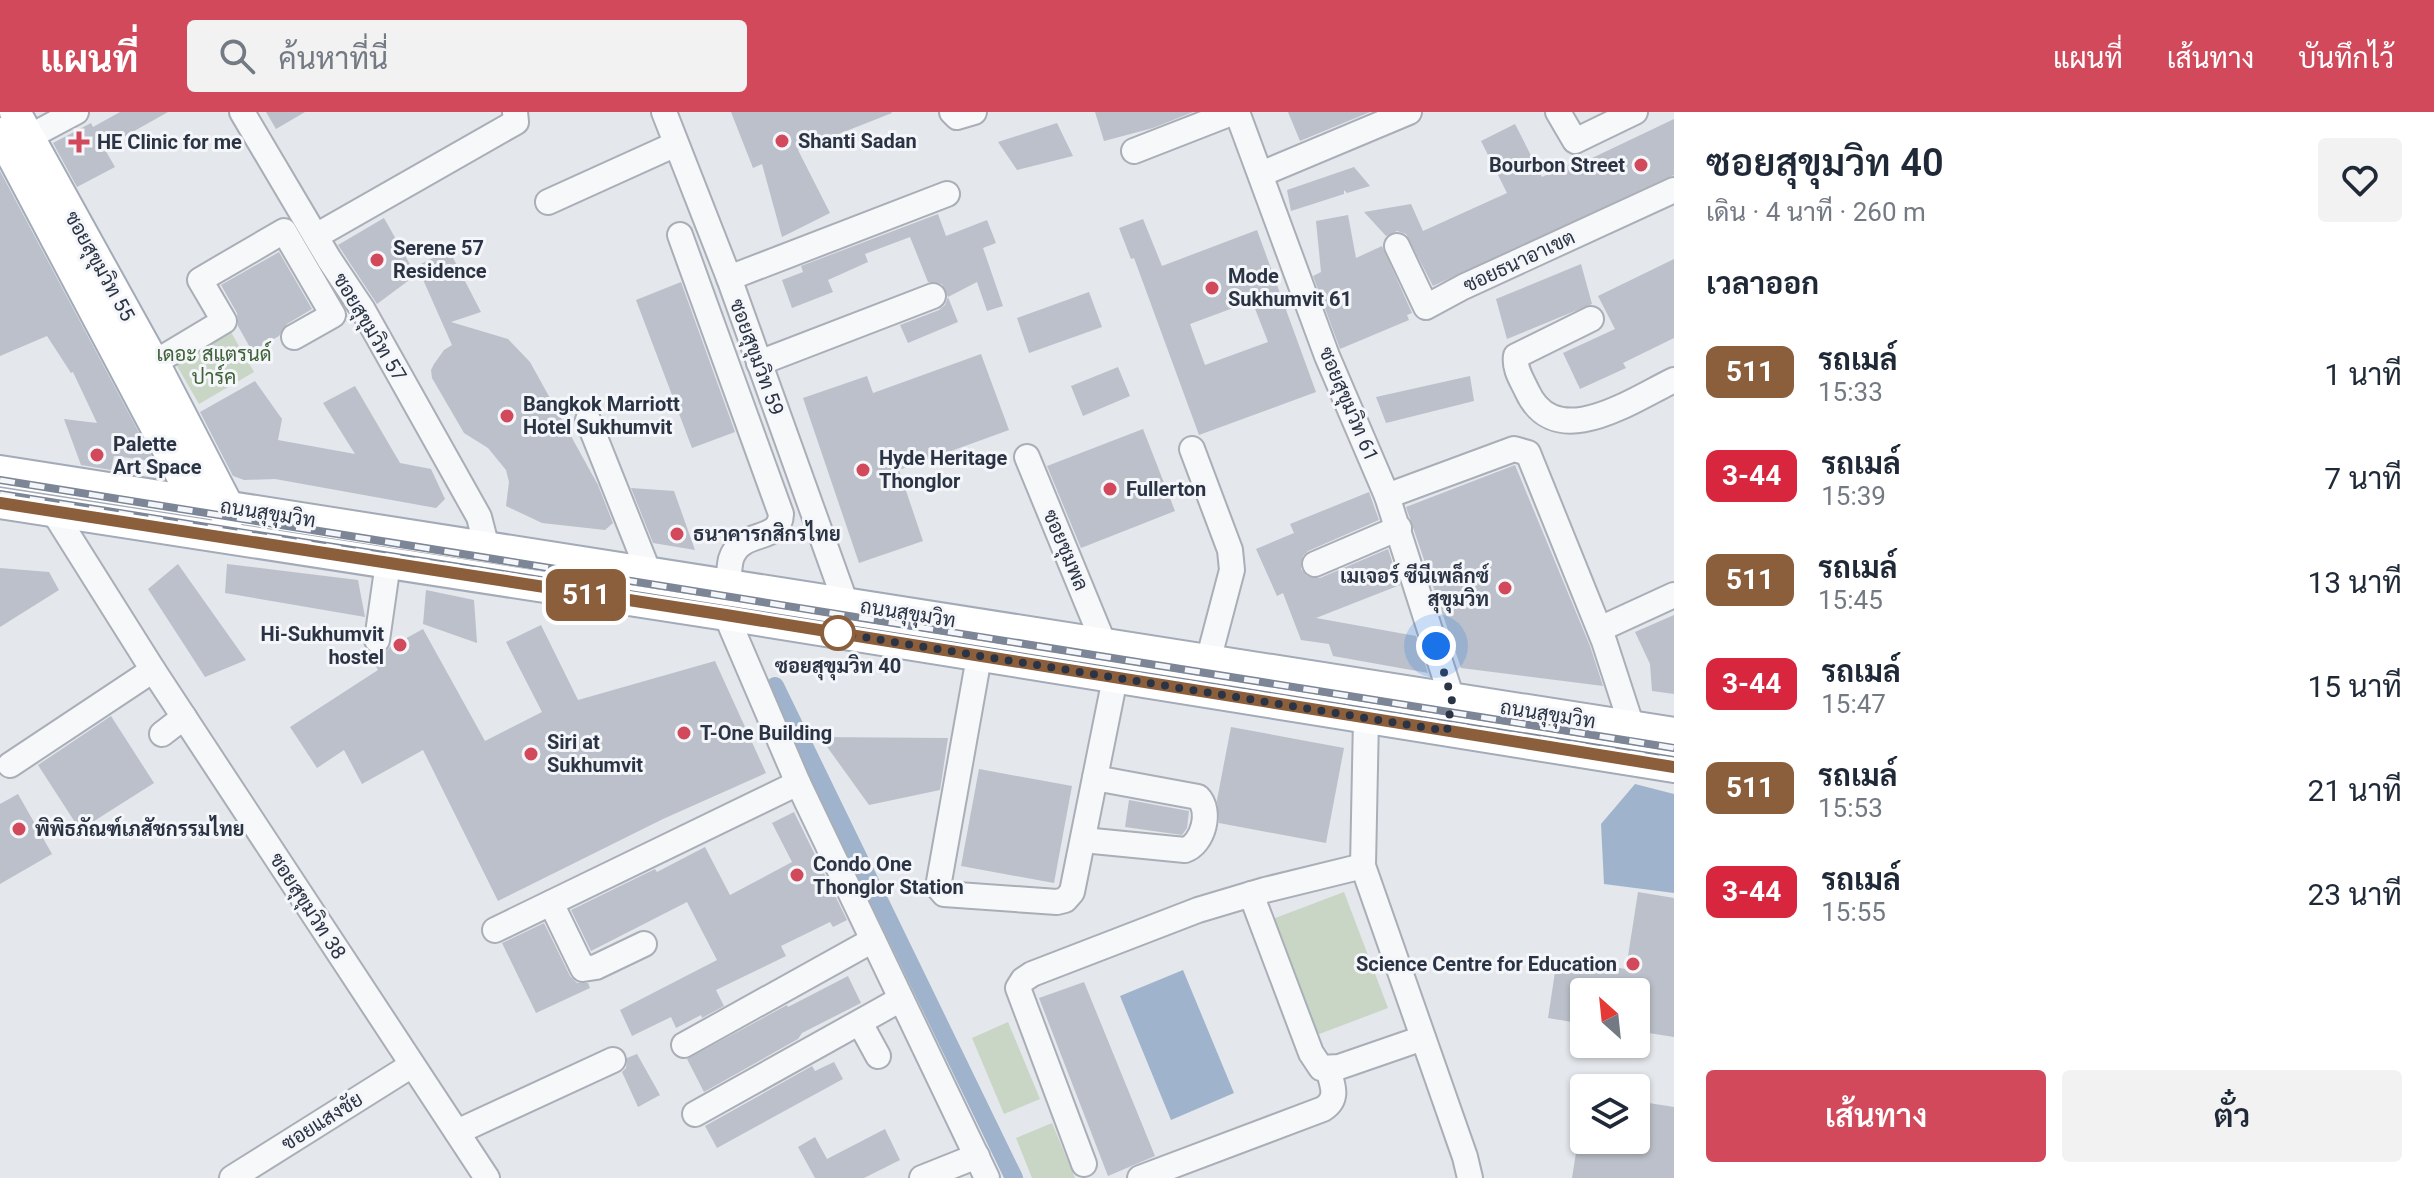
<!DOCTYPE html>
<html lang="th">
<meta charset="utf-8">
<style>
body{margin:0;font-family:Roboto,Sarabun,sans-serif;background:#f2f2f3;color:#1f2937;height:100vh;display:flex;flex-direction:column;font-size:30px;white-space:nowrap}
*{box-sizing:border-box;margin:0}
p{font-size:26px;color:#747a83}
.icon{flex:none;width:44px;height:44px;fill:none;stroke:currentColor;stroke-width:2;stroke-linecap:round;stroke-linejoin:round}
.map{position:relative;flex:1;overflow:hidden}
.side{display:flex;flex-direction:column;background:#fff;width:760px}
.side>*{flex:none}
.badge{padding:0 16px;border-radius:12px;font-size:28px;line-height:52px}
.needle{width:52px;rotate:333deg}
.controls{position:absolute;left:1570px;top:866px;display:grid;gap:16px}
.controls a{display:grid;place-items:center;width:80px;height:80px;border-radius:8px;background:#fff;box-shadow:0 2px 6px #0004;font-size:40px}
.you{position:absolute;width:40px;height:40px;margin:-20px;border:6px solid #fff;border-radius:50%;background:#1a73e8;box-shadow:0 0 0 12px #1a73e833}
.map>.badge{position:absolute;translate:-50% -50%;box-shadow:0 0 0 4px #fff}
h2{padding:0 32px;font-size:30px;line-height:72px}
.round{display:grid;place-items:center;flex:none;width:84px;height:84px;border-radius:8px;background:#f2f2f3}
.summary{display:flex;align-items:center;justify-content:space-between;height:136px;padding:0 32px}
h1{font-size:38px;font-weight:600;line-height:60px}
.button{display:flex;gap:16px;margin-top:auto;padding:16px 32px}
.button a{flex:1;height:92px;border-radius:8px;background:#d1495b;color:#fff;font-size:32px;font-weight:600;line-height:92px;text-align:center}
.button a+a{background:#f2f2f3;color:#1f2937}
ul{padding:0;list-style:none}
li{display:flex;align-items:center;gap:24px;height:104px;padding:0 32px}
li div{flex:1}
li b{display:block;font-size:30px}
li em{font-style:normal}
li .badge{min-width:88px;font-weight:700;text-align:center}
header{display:flex;align-items:center;gap:48px;box-sizing:border-box;height:112px;padding:0 40px;background:#d1495b;color:#fff}
header strong{font-size:38px}
nav{display:flex;gap:44px;margin-inline-start:auto;font-size:28px}
.search{width:560px;height:72px;background:#f2f2f3;display:flex;align-items:center;gap:20px;box-sizing:border-box;padding:0 28px;border-radius:8px;color:#747a83;font-size:30px}
main{display:flex;flex:1;min-height:0}
.map>svg:first-child{display:block}
.green{fill:#c9d6c5}
.water{fill:#9fb4cc}
.lines{fill:none;stroke-linecap:round;stroke-linejoin:round}
.canal{stroke:#9fb4cc;stroke-width:18}
.building{fill:#bbc0ca;fill-rule:evenodd}
.minor-casing{stroke:#a9aeb7;stroke-width:28}
.major-casing{stroke:#a3abb8;stroke-width:34}
.minor{stroke:#f7f8fa;stroke-width:24}
.major{stroke:#fff;stroke-width:30}
.rail-casing{stroke:#7d8696;stroke-width:8}
.rail{stroke:#f4f6f9;stroke-width:5;stroke-dasharray:15;stroke-linecap:butt}
.line-casing{stroke:#fff;stroke-width:18}
.line{stroke:#8b5e3c;stroke-width:12}
.walk{stroke:#2b3445;stroke-width:8;stroke-dasharray:0 14.4}
.poi-dot{fill:#d1495b;stroke:#f4f6f9;stroke-width:3}
.stop-dot{fill:#fff;stroke:#8b5e3c;stroke-width:4}
.labels{text-anchor:middle;stroke-width:6;stroke-linejoin:round;paint-order:stroke}
.poi-label{font-size:20px;font-weight:bold;fill:#2b3445;stroke:#f4f6f9;text-anchor:start}
.street-label{font-size:20px;fill:#2b3445;stroke:#f4f6f9}
.park-label{font-size:20px;fill:#3f6138;stroke:#f4f6f9}
.stop-label{font-size:20px;font-weight:bold;fill:#2b3445;stroke:#f4f6f9}
</style>
<header>
<strong>แผนที่</strong>
<div class="search"><svg class="icon" aria-label="search" viewBox="0 0 24 24"><circle cx="10" cy="10" r="6"/><path d="M15 15l6 6"/></svg>ค้นหาที่นี่</div>
<nav><a>แผนที่</a><a>เส้นทาง</a><a>บันทึกไว้</a></nav>
</header>
<main>
<div class="map">
<svg width="1674" height="1066" viewBox="0 0 1674 1066">
<rect width="100%" height="100%" fill="#e4e7ec"/>
<g class="green">
<polygon points="228,215 254,260 199,292 173,247"/>
<polygon points="1344,780 1388,896 1314,924 1270,808"/>
<polygon points="1008,910 1040,987 1004,1002 972,926"/>
<polygon points="1052,1011 1075,1066 1032,1066 1016,1026"/>
</g>
<g class="water">
<polygon points="1635,672 1674,682 1674,781 1604,772 1601,712"/>
<polygon points="1183,858 1234,981 1171,1008 1120,884"/>
</g>
<g class="lines">
<polyline class="canal" points="775,574 1014,1066"/>
</g>
<g class="building">
<polygon points="120,0 168,0 104,36 115,55 77,75 53,31 91,11 93,15"/>
<polygon points="266,0 305,0 276,17"/>
<polygon points="731,0 891,0 892,1 798,38 830,101 782,125 762,52 753,56"/>
<polygon points="1095,0 1193,0 1153,16 1104,29"/>
<polygon points="1288,0 1370,0 1300,29"/>
<polygon points="1674,7 1674,63 1433,174 1406,122 1397,119 1386,124 1364,100 1411,92 1423,119 1507,81 1481,29 1515,12 1542,65 1588,44 1590,47"/>
<polygon points="1057,11 1073,44 1017,58 998,30"/>
<polygon points="1354,55 1370,74 1347,81 1344,78 1344,82 1291,99 1287,78"/>
<polygon points="0,59 152,345 152,349 114,344 111,358 81,353 64,307 97,311 73,260 71,261 47,224 0,244"/>
<polygon points="938,102 946,124 987,108 996,131 983,136 1003,194 987,199 977,170 948,185 942,172 928,170 910,125 865,142 868,150 828,168 833,180 792,196 782,168 803,160 801,154"/>
<polygon points="1348,103 1356,146 1382,134 1412,201 1407,203 1409,208 1340,237 1313,164 1321,160 1316,109"/>
<polygon points="384,106 416,163 377,192 338,133"/>
<path d="M 1143,107 L 1162,154 L 1257,118 L 1316,280 L 1199,323 L 1134,146 L 1131,147 L 1119,116 ZM 1252,189 L 1268,230 L 1205,253 L 1190,212 Z"/>
<polygon points="449,138 481,200 451,210 508,227 530,250 598,373 613,411 605,418 542,411 506,394 509,370 506,358 488,336 464,321 432,266 431,258 434,252 444,238 452,233 417,154"/>
<polygon points="279,140 312,197 287,212 279,224 252,239 238,214 237,201 221,173"/>
<polygon points="1674,147 1674,226 1623,251 1626,256 1580,277 1563,241 1615,217 1598,184"/>
<polygon points="1581,152 1592,192 1507,227 1496,187"/>
<polygon points="681,170 735,320 692,336 636,188"/>
<polygon points="1089,180 1102,215 1029,241 1017,206"/>
<polygon points="948,185 958,210 908,231 900,213 939,198 945,193"/>
<polygon points="981,242 1009,318 899,358 923,429 859,451 803,286 867,264 873,281"/>
<polygon points="1118,255 1130,284 1083,304 1071,274"/>
<polygon points="1470,264 1474,289 1386,311 1376,285"/>
<polygon points="255,269 282,307 278,328 355,342 323,291 355,274 400,351 431,357 445,387 436,396 275,367 244,368 233,364 200,300"/>
<polygon points="1143,317 1175,399 1081,436 1047,354"/>
<polygon points="1515,353 1590,534 1603,574 1461,556 1406,395"/>
<polygon points="631,376 674,379 695,438 653,431"/>
<polygon points="1369,380 1379,408 1308,439 1303,444 1301,457 1307,464 1320,466 1388,437 1400,473 1316,506 1416,524 1428,561 1333,544 1329,532 1301,528 1283,481 1277,484 1256,437 1294,421 1290,412"/>
<polygon points="178,452 185,462 246,548 205,565 148,477"/>
<polygon points="227,452 358,468 365,505 225,481"/>
<polygon points="0,456 49,460 59,478 0,515"/>
<polygon points="426,478 474,488 477,531 423,512"/>
<polygon points="1674,503 1674,582 1652,579 1650,552 1635,520"/>
<polygon points="541,513 578,588 715,549 766,661 663,707 498,789 423,638 362,672 344,638 317,656 290,615 378,558 371,545 383,542 390,535 423,517 485,629 542,600 506,530"/>
<polygon points="111,604 154,671 80,718 38,653"/>
<polygon points="1231,615 1344,636 1326,731 1219,711 1217,688"/>
<polygon points="820,625 948,626 940,678 869,693"/>
<polygon points="979,657 1072,674 1054,771 961,754"/>
<polygon points="18,682 52,742 0,772 0,692"/>
<polygon points="1129,688 1189,699 1187,716 1182,723 1125,715"/>
<polygon points="794,700 847,808 833,815 830,810 781,834 786,844 716,878 724,894 702,906 701,903 676,916 671,905 632,924 620,898 717,848 687,790 591,839 571,798 655,757 657,760 705,735 730,783 792,750 772,711"/>
<polygon points="1638,780 1674,786 1674,925 1636,919 1636,880 1584,880 1584,912 1548,906 1557,847 1626,857"/>
<polygon points="544,811 570,864 577,871 588,871 590,876 536,901 502,831"/>
<polygon points="848,864 861,891 802,921 798,927 704,980 687,947 787,893 788,895"/>
<polygon points="1084,870 1155,1044 1108,1064 1039,886"/>
<polygon points="637,942 660,983 638,995 622,960 626,956 627,946"/>
<polygon points="834,950 843,967 717,1036 705,1014 812,954 815,959"/>
<polygon points="1636,989 1674,995 1674,1066 1572,1066 1578,1028 1636,1028"/>
<polygon points="885,1017 900,1048 864,1066 815,1066 798,1035 815,1025 827,1047"/>
</g>
<g class="lines">
<defs>
<g id="minor">
<polyline points="242,0 329,147 363,198 479,405 487,436"/>
<polyline points="664,0 729,166 846,492"/>
<polyline points="952,0 957,5 974,0"/>
<polyline points="1237,0 1327,244 1387,384 1452,587"/>
<polyline points="1558,0 1575,29 1635,0"/>
<polyline points="29,25 76,0"/>
<polyline points="1134,39 1234,0"/>
<polyline points="1261,62 1409,0"/>
<polyline points="548,90 676,32"/>
<path d="M 680,123 L 781,402 C 780,432 741,416 731,447 C 729,455 729,465 728,473"/>
<polyline points="316,124 516,10 515,0"/>
<polyline points="1397,134 1426,195 1463,175 1674,78"/>
<polyline points="729,166 947,82"/>
<path d="M 1591,207 L 1516,244 C 1514,257 1522,268 1527,279 C 1556,342 1632,288 1674,268"/>
<polyline points="154,251 224,209 200,168 284,119 333,203 294,225"/>
<polyline points="759,251 933,184"/>
<polyline points="588,308 649,461"/>
<polyline points="1192,337 1230,438 1232,458 1208,549"/>
<polyline points="1027,345 1104,532"/>
<polyline points="1387,384 1514,337 1528,341 1604,529 1632,615"/>
<polyline points="53,399 153,558 487,1066"/>
<polyline points="1315,452 1399,416"/>
<polyline points="726,503 798,671 987,1066"/>
<polyline points="1600,517 1674,483"/>
<polyline points="377,528 388,451"/>
<polyline points="979,545 938,775 944,782 1057,790 1065,788 1072,780 1115,566"/>
<polyline points="1366,606 1363,754 1465,1045 1470,1066"/>
<polyline points="162,622 184,605"/>
<polyline points="10,653 153,558"/>
<path d="M 1083,728 L 1185,738 C 1203,732 1212,699 1198,685 L 1095,666"/>
<polyline points="1251,782 1311,941 1321,956 1339,955 1423,926"/>
<polyline points="551,791 583,857 596,855 644,832"/>
<polyline points="495,818 798,671"/>
<polyline points="860,911 878,944"/>
<polyline points="684,933 873,828"/>
<polyline points="695,1002 901,887"/>
<polyline points="457,1020 613,948"/>
<polyline points="1084,1052 1018,876 1023,868 1032,862 1198,798 1265,778 1363,754"/>
<polyline points="232,1066 412,953"/>
<polyline points="922,1066 977,1044"/>
<path d="M 1140,1066 L 1323,997 C 1339,987 1333,974 1328,957"/>
</g>
<g id="major">
<polyline points="15,0 154,251 228,394 227,408"/>
<polyline points="0,21 195,389"/>
<polyline points="0,359 1674,621"/>
<polyline points="0,391 726,503 1674,655"/>
</g>
</defs>
<use href="#minor" class="minor-casing"/>
<use href="#major" class="major-casing"/>
<use href="#minor" class="minor"/>
<use href="#major" class="major"/>
<defs>
<g id="rail">
<polyline points="0,368 1674,636"/>
<polyline points="0,382 1674,648"/>
</g>
</defs>
<use href="#rail" class="rail-casing"/>
<use href="#rail" class="rail"/>
</g>
<g class="lines">
<defs>
<polyline id="line" points="0,391 726,503 1674,655"/>
</defs>
<use href="#line" class="line-casing"/>
<use href="#line" class="line"/>
<polyline class="walk" points="838,521 1447,619 1452,587 1436,534"/>
</g>
<g class="poi-dot">
<circle cx="782" cy="29" r="8"/>
<path d="M75 18h8v8h8v8h-8v8h-8v-8h-8v-8h8z"/>
<circle cx="1641" cy="53" r="8"/>
<circle cx="377" cy="148" r="8"/>
<circle cx="1212" cy="176" r="8"/>
<circle cx="507" cy="304" r="8"/>
<circle cx="97" cy="343" r="8"/>
<circle cx="863" cy="358" r="8"/>
<circle cx="1110" cy="377" r="8"/>
<circle cx="677" cy="422" r="8"/>
<circle cx="1505" cy="476" r="8"/>
<circle cx="400" cy="533" r="8"/>
<circle cx="684" cy="621" r="8"/>
<circle cx="531" cy="642" r="8"/>
<circle cx="19" cy="717" r="8"/>
<circle cx="797" cy="763" r="8"/>
<circle cx="1633" cy="852" r="8"/>
</g>
<circle class="stop-dot" cx="838" cy="521" r="16"/>
<g class="labels">
<g class="poi-label">
<text x="798" y="36">Shanti Sadan</text>
<text x="97" y="37">HE Clinic for me</text>
<text x="1625" y="60" text-anchor="end">Bourbon Street</text>
<text x="393" y="143">Serene 57<tspan x="393" dy="23">Residence</tspan></text>
<text x="1228" y="171">Mode<tspan x="1228" dy="23">Sukhumvit 61</tspan></text>
<text x="523" y="299">Bangkok Marriott<tspan x="523" dy="23">Hotel Sukhumvit</tspan></text>
<text x="113" y="339">Palette<tspan x="113" dy="23">Art Space</tspan></text>
<text x="879" y="353">Hyde Heritage<tspan x="879" dy="23">Thonglor</tspan></text>
<text x="1126" y="384">Fullerton</text>
<text x="693" y="429">ธนาคารกสิกรไทย</text>
<text x="1489" y="471" text-anchor="end">เมเจอร์ ซีนีเพล็กซ์<tspan x="1489" dy="23">สุขุมวิท</tspan></text>
<text x="384" y="529" text-anchor="end">Hi-Sukhumvit<tspan x="384" dy="23">hostel</tspan></text>
<text x="700" y="628">T-One Building</text>
<text x="547" y="637">Siri at<tspan x="547" dy="23">Sukhumvit</tspan></text>
<text x="35" y="724">พิพิธภัณฑ์เภสัชกรรมไทย</text>
<text x="813" y="759">Condo One<tspan x="813" dy="23">Thonglor Station</tspan></text>
<text x="1617" y="859" text-anchor="end">Science Centre for Education</text>
</g>
<g class="street-label">
<text transform="translate(1519 149) rotate(-25)" y="7">ซอยธนาอาเขต</text>
<text transform="translate(100 154) rotate(61)" y="7">ซอยสุขุมวิท 55</text>
<text transform="translate(370 215) rotate(59)" y="7">ซอยสุขุมวิท 57</text>
<text transform="translate(757 245) rotate(70)" y="7">ซอยสุขุมวิท 59</text>
<text transform="translate(1349 292) rotate(67)" y="7">ซอยสุขุมวิท 61</text>
<text transform="translate(268 401) rotate(9)" y="7">ถนนสุขุมวิท</text>
<text transform="translate(1066 438) rotate(67)" y="7">ซอยชุมพล</text>
<text transform="translate(908 501) rotate(9)" y="7">ถนนสุขุมวิท</text>
<text transform="translate(1548 602) rotate(9)" y="7">ถนนสุขุมวิท</text>
<text transform="translate(308 794) rotate(57)" y="7">ซอยสุขุมวิท 38</text>
<text transform="translate(322 1009) rotate(-32)" y="7">ซอยแสงชัย</text>
</g>
<g class="park-label">
<text x="214" y="249">เดอะ สแตรนด์<tspan x="214" dy="23">ปาร์ค</tspan></text>
</g>
<g class="stop-label">
<text x="838" y="561">ซอยสุขุมวิท 40</text>
</g>
</g>
</svg>
<div class="controls">
<a><svg class="needle" viewBox="-14 -14 28 28"><path d="M0-13l5 13h-10z" fill="#e53935"/><path d="M0 13l5-13h-10z" fill="#747a83"/></svg></a>
<a><svg class="icon" aria-label="layers" viewBox="0 0 24 24"><path d="M12 4l9 5-9 5-9-5zM3 14l9 5 9-5"/></svg></a>
</div>
<div class="you" style="left:1436px;top:534px"></div>
<b class="badge" style="left:586px;top:483px;background:#8b5e3c;color:#fff">511</b>
</div>
<section class="side">
<div class="summary"><div><h1>ซอยสุขุมวิท 40</h1><p>เดิน · 4 นาที · 260 m</p></div><a class="round"><svg class="icon" aria-label="heart" viewBox="0 0 24 24"><path d="M12 20l-8-8c-3-5 5-10 8-4 3-6 11-1 8 4z"/></svg></a></div>
<h2>เวลาออก</h2>
<ul>
<li><span class="badge" style="background:#8b5e3c;color:#fff">511</span><div><b>รถเมล์</b><p>15:33</p></div><em>1 นาที</em></li>
<li><span class="badge" style="background:#d7263d;color:#fff">3-44</span><div><b>รถเมล์</b><p>15:39</p></div><em>7 นาที</em></li>
<li><span class="badge" style="background:#8b5e3c;color:#fff">511</span><div><b>รถเมล์</b><p>15:45</p></div><em>13 นาที</em></li>
<li><span class="badge" style="background:#d7263d;color:#fff">3-44</span><div><b>รถเมล์</b><p>15:47</p></div><em>15 นาที</em></li>
<li><span class="badge" style="background:#8b5e3c;color:#fff">511</span><div><b>รถเมล์</b><p>15:53</p></div><em>21 นาที</em></li>
<li><span class="badge" style="background:#d7263d;color:#fff">3-44</span><div><b>รถเมล์</b><p>15:55</p></div><em>23 นาที</em></li>
</ul>
<div class="button"><a>เส้นทาง</a><a>ตั๋ว</a></div>
</section>
</main>
